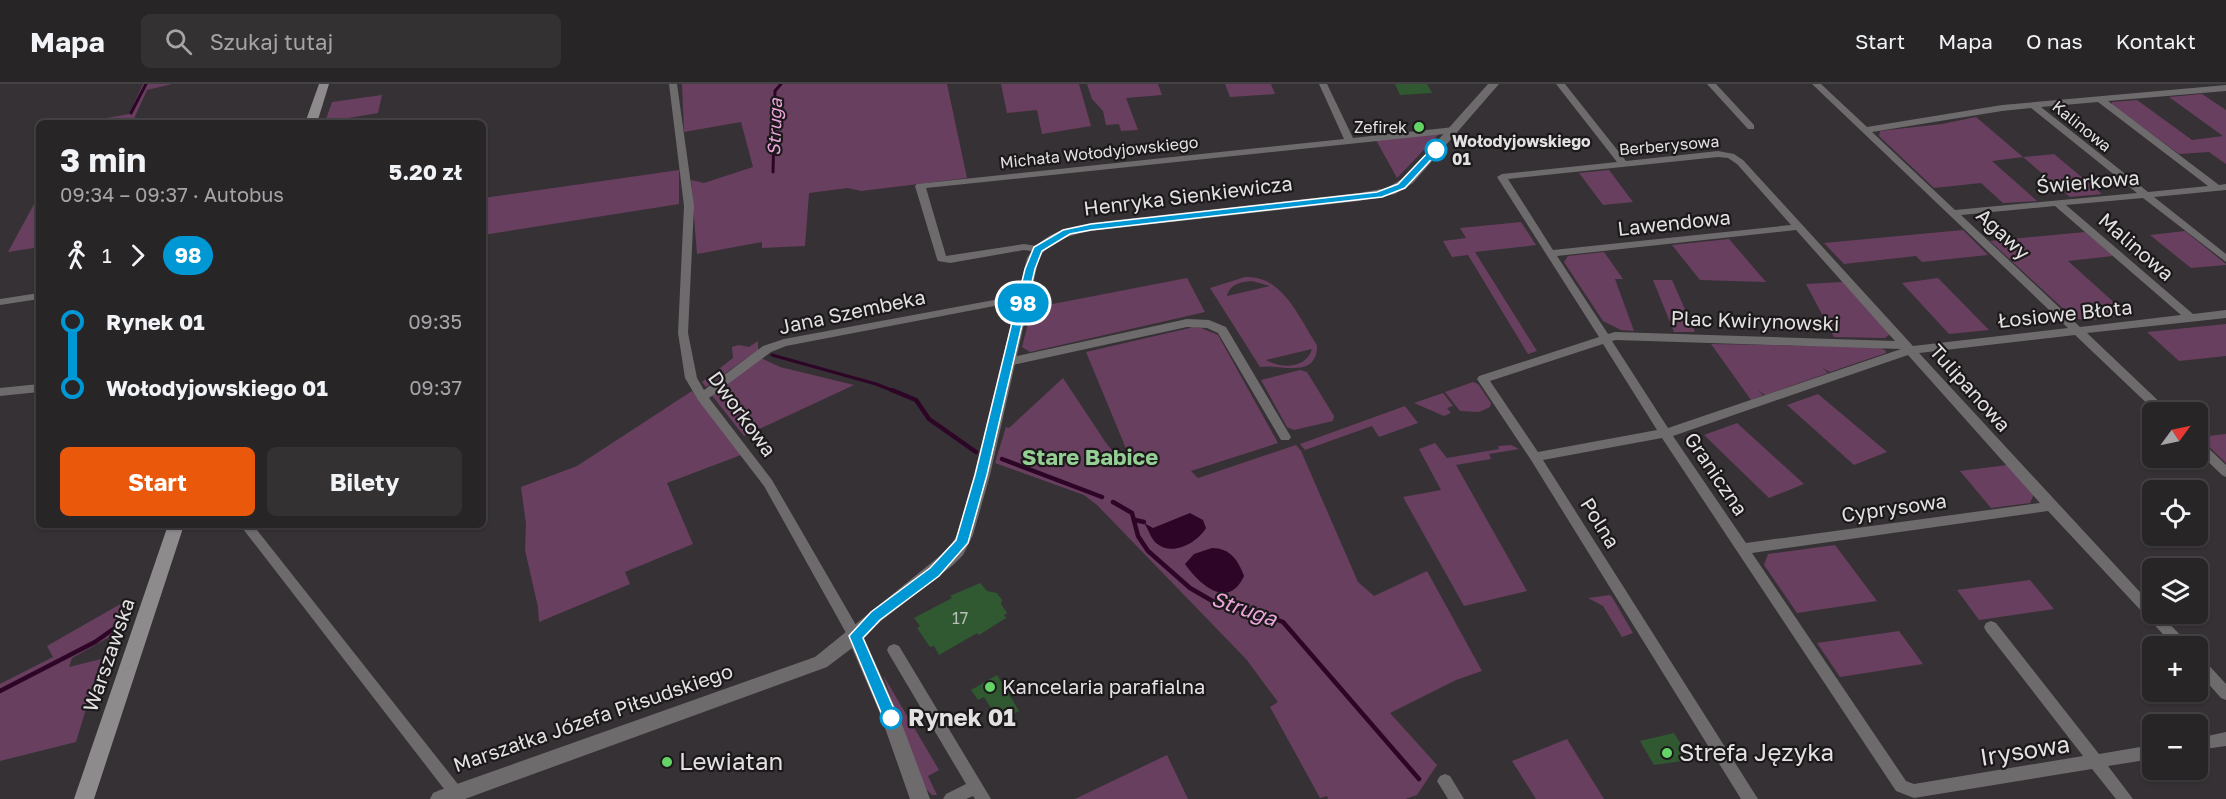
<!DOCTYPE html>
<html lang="pl">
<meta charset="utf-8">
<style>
body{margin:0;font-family:"Golos Text",sans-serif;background:#343133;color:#f1f3f6;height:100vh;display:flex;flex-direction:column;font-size:22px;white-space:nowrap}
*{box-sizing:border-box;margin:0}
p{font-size:20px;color:#a5a5a7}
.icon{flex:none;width:33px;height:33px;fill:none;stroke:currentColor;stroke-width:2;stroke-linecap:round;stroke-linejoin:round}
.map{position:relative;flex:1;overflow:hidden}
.sheet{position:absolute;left:36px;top:36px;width:450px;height:408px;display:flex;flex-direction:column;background:#282527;border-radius:9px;box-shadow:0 2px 4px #0004,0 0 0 2px #444244}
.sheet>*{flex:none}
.badge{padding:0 12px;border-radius:20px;font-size:21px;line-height:39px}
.needle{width:39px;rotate:57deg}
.controls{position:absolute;left:2142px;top:318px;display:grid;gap:12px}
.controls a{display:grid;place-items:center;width:66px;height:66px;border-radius:9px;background:#282527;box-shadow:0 2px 4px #0004,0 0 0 2px #444244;font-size:30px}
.map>.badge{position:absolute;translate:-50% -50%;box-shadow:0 0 0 3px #fff}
.legs{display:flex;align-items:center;gap:9px;height:66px;padding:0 24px;font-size:20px}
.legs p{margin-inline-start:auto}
.headline{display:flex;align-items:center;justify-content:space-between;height:102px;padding:0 24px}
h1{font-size:33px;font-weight:700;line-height:45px}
.button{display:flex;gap:12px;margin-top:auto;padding:12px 24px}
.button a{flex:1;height:69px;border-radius:9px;background:#ea580c;color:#fff;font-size:24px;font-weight:700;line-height:69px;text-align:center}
.button a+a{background:#343133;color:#f1f3f6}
ul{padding:0 24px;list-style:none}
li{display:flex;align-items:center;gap:21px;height:66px;font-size:22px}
li i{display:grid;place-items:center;width:9px;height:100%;margin:0 8px;background:currentColor}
li i::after{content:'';width:15px;height:15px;margin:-8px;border:4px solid;border-radius:50%;background:#282527}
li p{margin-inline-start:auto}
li:first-child i{background:linear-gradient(#0000 50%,currentColor 0)}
li:last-child i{background:linear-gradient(currentColor 50%,#0000 0)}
header{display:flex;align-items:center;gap:36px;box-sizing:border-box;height:84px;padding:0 30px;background:#282527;border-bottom:2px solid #444244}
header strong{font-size:28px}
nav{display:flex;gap:33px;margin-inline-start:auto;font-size:21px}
.search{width:420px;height:54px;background:#343133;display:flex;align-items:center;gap:15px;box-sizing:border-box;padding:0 21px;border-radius:9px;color:#a5a5a7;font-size:22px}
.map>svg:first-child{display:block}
.green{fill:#693f60;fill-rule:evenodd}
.water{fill:#2d0527}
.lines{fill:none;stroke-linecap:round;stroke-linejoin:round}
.stream-far1{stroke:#2d0527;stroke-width:3}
.stream{stroke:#2d0527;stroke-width:4.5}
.building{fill:#315931}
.minor{fill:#6e6b6d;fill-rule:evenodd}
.tertiary{fill:#6e6b6d;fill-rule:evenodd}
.secondary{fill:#8e8b8d;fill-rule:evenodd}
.line-1{fill:#0098d4;stroke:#fff;stroke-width:1.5}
.poi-dot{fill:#65d467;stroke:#1c191b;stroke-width:2}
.stop-1-dot{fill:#fff;stroke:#0098d4;stroke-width:3}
.labels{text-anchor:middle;stroke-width:4.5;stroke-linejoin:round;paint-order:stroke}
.far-street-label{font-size:16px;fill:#e4e1e3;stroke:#1c191b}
.far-poi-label{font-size:16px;fill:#e4e1e3;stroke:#1c191b;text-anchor:end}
.far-stop-label{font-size:16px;font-weight:bold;fill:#e4e1e3;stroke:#1c191b;text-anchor:start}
.number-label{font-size:16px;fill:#b7bfb6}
.far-water-label{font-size:18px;font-style:italic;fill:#eca4dc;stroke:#1c191b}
.street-label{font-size:20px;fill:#e4e1e3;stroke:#1c191b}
.poi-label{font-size:20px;fill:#e4e1e3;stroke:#1c191b;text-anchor:start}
.water-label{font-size:21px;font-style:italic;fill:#eca4dc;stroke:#1c191b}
.quarter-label{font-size:22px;font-weight:bold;fill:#96cf95;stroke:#1c191b}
.near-stop-label{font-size:24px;font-weight:bold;fill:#e4e1e3;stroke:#1c191b;text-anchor:start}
.near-street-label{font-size:24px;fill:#e4e1e3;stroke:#1c191b}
.near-poi-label{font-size:24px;fill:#e4e1e3;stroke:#1c191b;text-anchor:start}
</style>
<header>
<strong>Mapa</strong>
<div class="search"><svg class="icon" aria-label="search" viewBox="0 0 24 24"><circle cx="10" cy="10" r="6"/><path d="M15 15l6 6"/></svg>Szukaj tutaj</div>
<nav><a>Start</a><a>Mapa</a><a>O nas</a><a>Kontakt</a></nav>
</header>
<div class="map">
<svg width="2226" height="715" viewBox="0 0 2226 715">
<rect width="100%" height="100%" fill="#363134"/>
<g class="green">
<polygon points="143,0 172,0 147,6 132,39 79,39 129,30"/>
<polygon points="682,0 947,0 967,94 861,107 848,104 809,109 805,162 762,164 762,158 697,170 691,96 704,99 753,83 741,38 684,48"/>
<polygon points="1001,0 1079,0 1091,42 1042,50 1037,26 1007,29"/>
<polygon points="1087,0 1158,0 1162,11 1126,14 1138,46 1121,47 1119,40 1106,41 1103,27 1092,15"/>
<polygon points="1225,0 1271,0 1275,10 1230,13"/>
<polygon points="2202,10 2226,26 2226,80 2209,68 2179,70 2112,21 2112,18 2137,16 2192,56 2223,52 2169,13"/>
<polygon points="382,11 378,29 325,38 332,18"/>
<polygon points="1976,33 2023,73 2054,70 2102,110 2070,113 2023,73 1992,77 2037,117 2003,119 1981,99 1934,104 1879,52 1880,47 1942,40"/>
<polygon points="1439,50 1397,94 1376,56"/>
<polygon points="679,86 679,120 483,151 483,114"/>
<polygon points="1609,86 1633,118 1603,121 1579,89"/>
<polygon points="39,111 39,154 34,164 8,168"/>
<polygon points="1521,138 1536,161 1475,168 1537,267 1528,270 1468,171 1452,173 1443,157 1466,154 1460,144"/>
<polygon points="1963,146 1988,171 1922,178 1916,172 1844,180 1824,159"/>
<polygon points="2185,147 2226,180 2226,181 2191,184 2150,151"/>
<polygon points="2085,148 2113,172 2068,177 2128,231 2084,237 2070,231 1990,157"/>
<polygon points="1729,155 1766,198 1700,196 1672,161"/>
<polygon points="1604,168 1623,195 1615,195 1634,247 1621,246 1603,237 1564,178 1568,172"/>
<path d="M 1245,193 C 1283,191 1299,234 1317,261 C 1318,297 1277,279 1260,283 L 1210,204 ZM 1252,197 L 1270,202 L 1227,212 C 1230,200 1240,198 1252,197 ZM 1312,265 C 1306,285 1281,285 1266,276 Z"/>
<polygon points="1187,194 1205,228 1030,268 1022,263 1032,224"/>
<polygon points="1938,194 1989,246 1949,250 1902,199"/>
<polygon points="1653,196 1672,196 1695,248 1674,248"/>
<polygon points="1843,198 1890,250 1885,254 1834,253 1806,200"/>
<polygon points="2226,240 2226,272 2179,277 2147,248"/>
<polygon points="1194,243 1201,244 1218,251 1278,359 1191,387 1198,394 1296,361 1301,367 1358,498 1374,512 1427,487 1482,587 1456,596 1390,629 1437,681 1417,711 1405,715 1328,715 1327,712 1320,714 1270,623 1278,618 1246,575 1097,421 1084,411 995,379 1006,343 1009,344 1063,294 1106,359 1124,381 1132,379 1086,268"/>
<polygon points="758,257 758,266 706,303 702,298 733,274 732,263 739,261 749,263"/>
<polygon points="1711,260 1879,263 1886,267 1886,269 1830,288 1822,284 1828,289 1765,311 1758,306 1763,311 1751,316"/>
<polygon points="759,273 780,283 854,301 744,352 710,309"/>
<polygon points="1300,286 1307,288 1334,332 1333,337 1294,346 1287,343 1261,296"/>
<polygon points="1473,298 1478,300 1491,319 1490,323 1479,328 1460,327 1445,308"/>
<polygon points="692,307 741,371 667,399 693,460 625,488 630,500 539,538 538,523 525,466 526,440 521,403 577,382"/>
<polygon points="1443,309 1453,322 1447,324 1451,329 1444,332 1414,319"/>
<polygon points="1818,310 1887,368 1854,381 1787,321"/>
<polygon points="1405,322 1418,339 1379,353 1372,342 1305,366 1300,360"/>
<polygon points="1737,339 1804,400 1769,414 1704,351"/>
<polygon points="2226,350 2226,379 2199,353"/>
<polygon points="1435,359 1447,374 1499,365 1498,362 1511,361 1519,365 1489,370 1491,375 1456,381 1527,507 1464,522 1403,413 1441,406 1419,365"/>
<polygon points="2007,381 2034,410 2030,419 1991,424 1960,387"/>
<polygon points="1835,461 1877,517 1797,529 1764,481 1768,470"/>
<polygon points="2030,496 2054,525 1979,536 1957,506"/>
<polygon points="1610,511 1612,513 1633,549 1622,553 1603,522 1588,514"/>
<polygon points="131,514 120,547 72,574 69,583 101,575 76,658 0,677 0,600 53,573 47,562"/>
<polygon points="1899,547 1923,580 1840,593 1817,559"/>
<polygon points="883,591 939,686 928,692 937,711 932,711 924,703"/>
<polygon points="1567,655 1604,715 1536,715 1512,677"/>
<polygon points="1167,671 1188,715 1075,715"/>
</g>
<g class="water">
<path d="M 1190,429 L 1203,436 L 1206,444 C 1197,459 1172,473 1156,459 C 1150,453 1149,446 1144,439 L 1153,444 Z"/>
<path d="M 1212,464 C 1230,464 1238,476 1244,492 C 1228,527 1199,500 1185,480 L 1194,470 Z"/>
</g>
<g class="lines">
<g class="stream-far1">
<polyline points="131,29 146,0"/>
<polyline points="773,88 775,7 781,0"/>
<polyline points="772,271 876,300 896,308"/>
</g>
<g class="stream">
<polyline points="892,306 916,316 929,335 976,368"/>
<polyline points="1002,375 1102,413"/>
<polyline points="1113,418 1132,429 1138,452 1148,467 1190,504 1221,522 1254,527 1283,538 1419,695"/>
<polyline points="1135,436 1144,438"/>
<polyline points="0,607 95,558 119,541"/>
</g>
</g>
<g class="building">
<polygon points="1395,0 1427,0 1432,9 1400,11"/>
<polygon points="980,499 987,507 997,509 1002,516 1001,520 1007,529 1004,531 1006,534 979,551 977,549 939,571 934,562 930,563 917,544 920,542 914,534 952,514 950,512"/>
<polygon points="997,591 1019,627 999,637 984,613 978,616 971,606"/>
<polygon points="1674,649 1689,673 1681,675 1682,677 1654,681 1640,657"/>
</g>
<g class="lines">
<g class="minor">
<polygon points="669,0 677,0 694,122 688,249 697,294 704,306 763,262 784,255 1010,213 1024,214 1029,217 1024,220 1010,219 786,262 771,268 709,314 772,396 860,548 862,552 860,556 855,558 850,556 764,402 698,316 685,294 678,249 684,122"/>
<polygon points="1319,0 1327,0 1353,54 1454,43 1459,46 1454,49 926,104 946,172 1024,160 1042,163 1043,165 1038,168 1024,166 950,179 938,177 937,175 915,102 917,100 1344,55"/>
<path d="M 1556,0 L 1565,0 L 1626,77 L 1718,67 L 1734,70 L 1743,76 L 1913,262 L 2068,244 L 1812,0 L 1821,0 L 1867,43 L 2002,21 L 2226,1 L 2226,7 L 2108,17 L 2219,101 L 2226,100 L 2226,106 L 2154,113 L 2226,170 L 2226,178 L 2143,114 L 2066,121 L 2193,230 L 2226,226 L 2226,234 L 2087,249 L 2167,325 L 2169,328 L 2156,328 L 2075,251 L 1919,269 L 2152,521 L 2152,530 L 2160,530 L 2187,558 L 2189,562 L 2174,562 L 2048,427 L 1752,469 L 1906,697 L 1914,700 L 2083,672 L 1986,547 L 1984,543 L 1986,539 L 1991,537 L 1996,539 L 2099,670 L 2152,661 L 2152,675 L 2108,682 L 2133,715 L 2116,715 L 2092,685 L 1914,714 L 1896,707 L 1662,354 L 1543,376 L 1758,715 L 1741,715 L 1531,376 L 1477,295 L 1479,292 L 1599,253 L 1497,93 L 1502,90 L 1617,78 ZM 2098,18 L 2208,102 L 2148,108 L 2041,23 ZM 2031,24 L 2137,109 L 1955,126 L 1872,48 L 2002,27 ZM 1718,73 L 1728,74 L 1737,80 L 1791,141 L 1553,166 L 1508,95 ZM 2055,122 L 2181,231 L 2080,243 L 1961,131 ZM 1796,146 L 1895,257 L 1615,248 L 1608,250 L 1557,172 ZM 1616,256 L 1901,265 L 1668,344 L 1612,257 ZM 1603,260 L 1657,346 L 1538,368 L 1490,297 ZM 1908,271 L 2040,419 L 1746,459 L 1673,352 Z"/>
<polygon points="1707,0 1716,0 1754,41 1754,45 1748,45"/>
<polygon points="39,209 39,215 0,221 0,215"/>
<polygon points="1187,235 1209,236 1226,243 1291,353 1289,356 1281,356 1218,249 1207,244 1187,243 1008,282 1002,278 1008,274"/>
<polygon points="39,300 39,308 0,312 0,304"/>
<polygon points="2198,357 2202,358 2226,381 2226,393 2222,391 2198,368"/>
<polygon points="240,441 253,441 461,704 464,709 461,714 451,714"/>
<polygon points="894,560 899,562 991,715 975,715 973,712 966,715 943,715 946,710 966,700 889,570 887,566 889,562"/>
<polygon points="2198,573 2203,575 2226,600 2226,616 2221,614 2198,588"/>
<polygon points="2226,648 2226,662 2198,666 2198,654"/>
<polygon points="1445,690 1450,692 1464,715 1448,715 1437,697 1440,692"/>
</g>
<path class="tertiary" d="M 1488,0 L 1499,0 L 1413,99 L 1395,110 L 1359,117 L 1091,147 C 1071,151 1051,156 1039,174 L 990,391 L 973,451 L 963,471 L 953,481 L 881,537 L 864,554 L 897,627 L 930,715 L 910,715 L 879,627 L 852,564 L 827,583 L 465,715 L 430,715 L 433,709 L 440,706 L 815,573 L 941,471 L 951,461 L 957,451 L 974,391 L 1027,174 C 1042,150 1064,144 1091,139 L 1359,109 L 1387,104 L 1405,93 Z"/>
<g class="secondary">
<polygon points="319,0 329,0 317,39 305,39"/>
<polygon points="168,441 184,441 94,715 74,715"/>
</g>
</g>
<polygon class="line-1" points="1432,64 1440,66 1405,104 1382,113 1091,146 1070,150 1042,167 1035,185 987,391 968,459 939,492 880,536 863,554 898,634 896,638 891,640 885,638 849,552 871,528 930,484 956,456 975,391 1025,185 1034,163 1063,146 1091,140 1377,108 1398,100"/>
<g class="poi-dot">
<circle cx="1419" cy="43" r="6"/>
<circle cx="990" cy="603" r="6"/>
<circle cx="1667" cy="669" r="6"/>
<circle cx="667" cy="678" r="6"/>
</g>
<g class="stop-1-dot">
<circle cx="1436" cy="66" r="10"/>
<circle cx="891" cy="634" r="10"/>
</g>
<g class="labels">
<g class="far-street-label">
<text transform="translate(2082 42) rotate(39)" y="6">Kalinowa</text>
<text transform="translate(1669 61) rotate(-5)" y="6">Berberysowa</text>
<text transform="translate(1099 68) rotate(-6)" y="6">Michała Wołodyjowskiego</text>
</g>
<g class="far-poi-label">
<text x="1407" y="49">Zefirek</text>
</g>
<g class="far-stop-label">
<text x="1452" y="63">Wołodyjowskiego<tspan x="1452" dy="18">01</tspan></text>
</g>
<g class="number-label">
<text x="960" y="540">17</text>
</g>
<g class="far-water-label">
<text transform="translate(775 43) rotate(-88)" y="6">Struga</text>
</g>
<g class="street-label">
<text transform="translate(2088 98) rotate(-5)" y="7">Świerkowa</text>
<text transform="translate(1188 112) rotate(-7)" y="7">Henryka Sienkiewicza</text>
<text transform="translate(1674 139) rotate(-6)" y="7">Lawendowa</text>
<text transform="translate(2003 150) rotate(43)" y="7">Agawy</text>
<text transform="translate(2136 163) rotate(41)" y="7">Malinowa</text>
<text transform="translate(852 228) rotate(-12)" y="7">Jana Szembeka</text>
<text transform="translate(2065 230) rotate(-6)" y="7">Łosiowe Błota</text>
<text transform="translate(1755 237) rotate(2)" y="7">Plac Kwirynowski</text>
<text transform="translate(1970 304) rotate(48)" y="7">Tulipanowa</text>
<text transform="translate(742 330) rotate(54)" y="7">Dworkowa</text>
<text transform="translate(1716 390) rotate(56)" y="7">Graniczna</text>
<text transform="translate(1894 424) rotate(-8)" y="7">Cyprysowa</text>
<text transform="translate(1600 439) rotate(58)" y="7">Polna</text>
<text transform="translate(109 571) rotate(-71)" y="7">Warszawska</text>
<text transform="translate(593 634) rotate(-19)" y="7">Marszałka Józefa Piłsudskiego</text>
</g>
<g class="poi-label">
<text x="1002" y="610">Kancelaria parafialna</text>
</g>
<g class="water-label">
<text transform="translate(1244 525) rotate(19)" y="7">Struga</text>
</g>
<g class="quarter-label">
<text x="1090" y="381">Stare Babice</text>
</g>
<g class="near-stop-label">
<text x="908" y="642">Rynek 01</text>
</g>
<g class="near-street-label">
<text transform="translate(2025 667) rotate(-9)" y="8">Irysowa</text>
</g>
<g class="near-poi-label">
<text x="1679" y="677">Strefa Języka</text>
<text x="679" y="686">Lewiatan</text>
</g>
</g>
</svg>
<div class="controls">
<a><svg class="needle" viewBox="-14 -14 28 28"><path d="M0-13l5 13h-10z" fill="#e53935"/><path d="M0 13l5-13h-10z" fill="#a5a5a7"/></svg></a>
<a><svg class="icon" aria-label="locate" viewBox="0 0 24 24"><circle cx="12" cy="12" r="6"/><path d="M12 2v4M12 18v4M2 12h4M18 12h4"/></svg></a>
<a><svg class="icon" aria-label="layers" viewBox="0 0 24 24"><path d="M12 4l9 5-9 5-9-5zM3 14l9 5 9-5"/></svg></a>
<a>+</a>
<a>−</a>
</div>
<b class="badge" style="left:1023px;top:219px;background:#0098d4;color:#fff">98</b>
<section class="sheet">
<div class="headline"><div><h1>3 min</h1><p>09:34 – 09:37 · Autobus</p></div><b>5.20 zł</b></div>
<div class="legs"><svg class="icon" aria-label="walk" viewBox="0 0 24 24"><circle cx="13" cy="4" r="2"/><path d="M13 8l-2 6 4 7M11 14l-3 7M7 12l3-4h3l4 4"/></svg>1<svg class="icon" aria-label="forward" viewBox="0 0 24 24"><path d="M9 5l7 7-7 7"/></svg><b class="badge" style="background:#0098d4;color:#fff">98</b></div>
<ul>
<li><i style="color:#0098d4"></i><b>Rynek 01</b><p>09:35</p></li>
<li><i style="color:#0098d4"></i><b>Wołodyjowskiego 01</b><p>09:37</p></li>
</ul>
<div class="button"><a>Start</a><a>Bilety</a></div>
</section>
</div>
